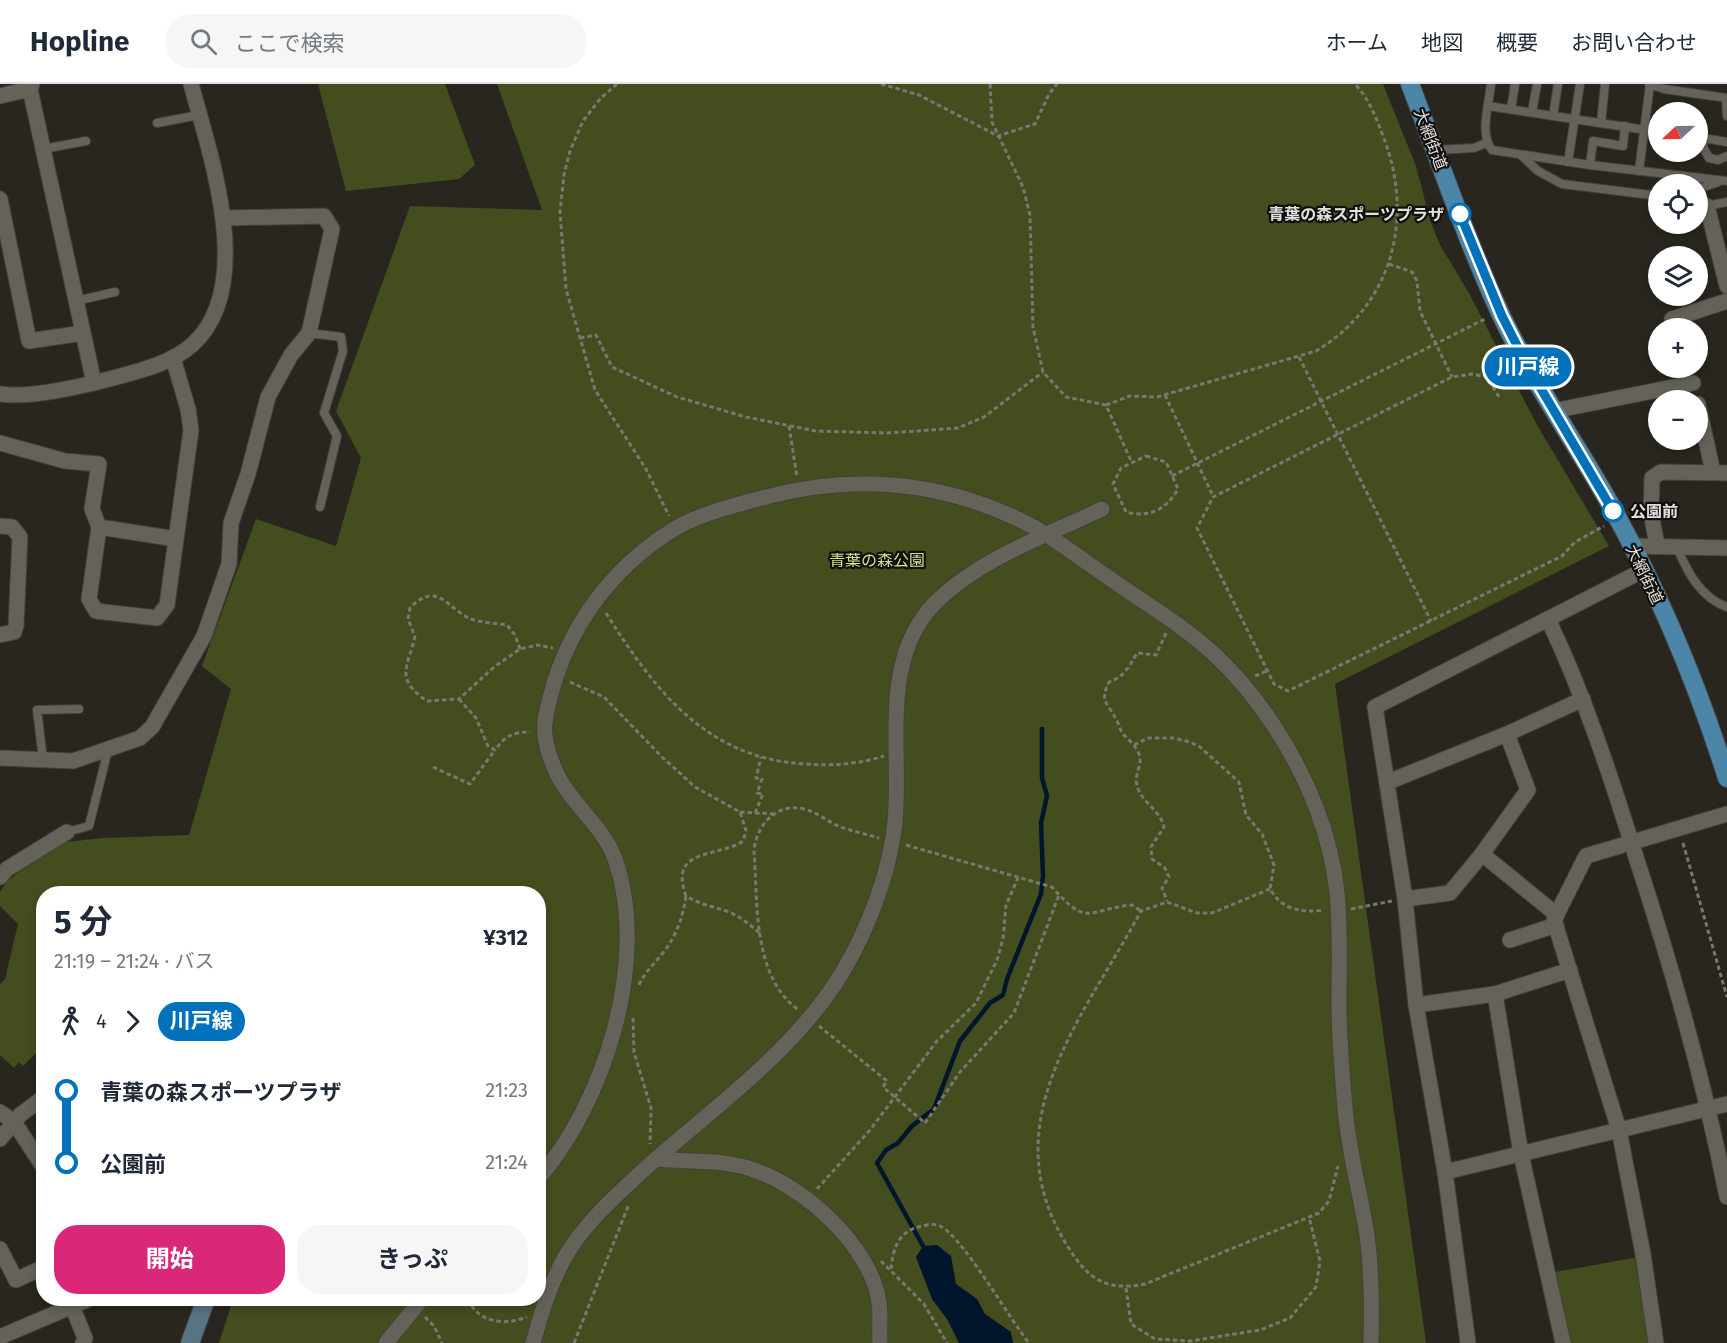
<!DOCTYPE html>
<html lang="ja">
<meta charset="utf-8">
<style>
body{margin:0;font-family:"Fira Sans","Noto Sans JP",sans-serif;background:#f6f6f7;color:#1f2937;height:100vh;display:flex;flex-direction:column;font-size:22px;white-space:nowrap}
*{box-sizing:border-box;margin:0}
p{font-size:20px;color:#747a83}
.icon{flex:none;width:33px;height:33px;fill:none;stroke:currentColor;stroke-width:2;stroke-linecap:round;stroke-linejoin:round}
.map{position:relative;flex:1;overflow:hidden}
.drawer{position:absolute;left:36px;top:802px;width:510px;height:420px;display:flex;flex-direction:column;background:#fff;border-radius:24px;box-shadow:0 3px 9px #0003}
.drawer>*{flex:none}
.badge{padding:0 12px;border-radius:20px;font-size:21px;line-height:39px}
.needle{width:39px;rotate:248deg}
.controls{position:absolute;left:1648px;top:18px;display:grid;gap:12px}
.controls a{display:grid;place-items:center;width:60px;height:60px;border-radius:50%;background:#fff;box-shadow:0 3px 9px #0003;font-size:30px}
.map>.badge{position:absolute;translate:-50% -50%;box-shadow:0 0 0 3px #fff}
.legs{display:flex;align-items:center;gap:9px;height:66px;padding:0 18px;font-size:20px}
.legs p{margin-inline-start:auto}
.head{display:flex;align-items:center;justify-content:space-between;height:102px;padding:0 18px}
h1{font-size:33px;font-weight:700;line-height:45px}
.action{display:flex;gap:12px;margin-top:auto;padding:12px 18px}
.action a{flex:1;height:69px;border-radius:24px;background:#db2777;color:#fff;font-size:24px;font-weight:700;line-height:69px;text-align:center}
.action a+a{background:#f6f6f7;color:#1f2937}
ul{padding:0 18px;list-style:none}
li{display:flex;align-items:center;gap:21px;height:72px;font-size:22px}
li i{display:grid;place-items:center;width:9px;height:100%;margin:0 8px;background:currentColor}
li i::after{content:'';width:15px;height:15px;margin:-8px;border:4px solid;border-radius:50%;background:#fff}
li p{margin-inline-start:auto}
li:first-child i{background:linear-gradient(#0000 50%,currentColor 0)}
li:last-child i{background:linear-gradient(currentColor 50%,#0000 0)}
header{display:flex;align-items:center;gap:36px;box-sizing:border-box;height:84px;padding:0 30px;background:#fff;border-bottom:2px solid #e0e1e3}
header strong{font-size:28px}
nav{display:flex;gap:33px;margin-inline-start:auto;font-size:21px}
.search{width:420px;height:54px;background:#f6f6f7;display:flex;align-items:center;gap:15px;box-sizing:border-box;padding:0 21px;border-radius:24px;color:#747a83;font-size:22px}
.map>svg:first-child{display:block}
.green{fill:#444d1d}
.water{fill:#01162c}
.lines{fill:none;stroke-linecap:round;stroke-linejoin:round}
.stream{stroke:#01162c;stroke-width:4.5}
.lane-casing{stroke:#44413c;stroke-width:10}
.street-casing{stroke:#44413c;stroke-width:17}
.secondary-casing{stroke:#44413c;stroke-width:20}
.primary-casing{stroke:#44413c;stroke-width:20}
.path{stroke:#797771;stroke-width:3;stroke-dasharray:4.5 3;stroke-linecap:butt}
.lane{stroke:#65625a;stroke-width:8}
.street{stroke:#65625a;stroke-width:15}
.secondary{stroke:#587381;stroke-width:18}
.primary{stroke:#4b85a8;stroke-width:18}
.line-1-casing{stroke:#fff;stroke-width:14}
.line-1{stroke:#0072bc;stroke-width:9}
.stop-1-dot{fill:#fff;stroke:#0072bc;stroke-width:3}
.labels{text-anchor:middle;stroke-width:4.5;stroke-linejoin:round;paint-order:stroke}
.street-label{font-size:16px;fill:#e3e1dd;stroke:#110f0c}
.stop-label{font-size:16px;font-weight:bold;fill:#e3e1dd;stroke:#110f0c;text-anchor:end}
.park-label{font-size:16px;fill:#d0e48a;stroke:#110f0c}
</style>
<header>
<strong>Hopline</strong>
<div class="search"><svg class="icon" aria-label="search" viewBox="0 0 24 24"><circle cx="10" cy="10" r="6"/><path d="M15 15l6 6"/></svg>ここで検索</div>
<nav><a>ホーム</a><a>地図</a><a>概要</a><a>お問い合わせ</a></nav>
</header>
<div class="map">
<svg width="1727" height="1259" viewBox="0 0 1727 1259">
<rect width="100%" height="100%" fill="#29261f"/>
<g class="green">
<polygon points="318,0 445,0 475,81 459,95 346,107"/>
<polygon points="497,0 1383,0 1416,82 1430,136 1440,161 1469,209 1537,341 1609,462 1335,600 1426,1259 219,1259 233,1215 538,1215 538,810 44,810 43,962 23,982 19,978 14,984 0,971 0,900 5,895 18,840 0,822 0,808 7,797 56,759 103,754 189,751 231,605 202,582 256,435 336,462 361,374 336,327 410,122 542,126"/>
<polygon points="1639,1173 1652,1259 1570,1259 1555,1188"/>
</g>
<polygon class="water" points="937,1161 951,1172 956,1200 977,1215 985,1230 1011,1248 1013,1259 959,1259 947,1235 932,1215 916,1173 923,1162"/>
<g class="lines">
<polyline class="stream" points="923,1162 877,1079 886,1066 898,1059 912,1042 934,1025 960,957 990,919 1003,911 1007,895 1041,810 1043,792 1041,739 1047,712 1042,694 1042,645"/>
<defs>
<g id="lane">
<path d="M 1491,0 C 1489,20 1479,50 1492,66 L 1590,81 L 1727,97"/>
<polyline points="1649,0 1664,5 1727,14"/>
<polyline points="1726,14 1727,32"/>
<polyline points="1488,22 1659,48"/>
<polyline points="1511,25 1515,0"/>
<polyline points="1532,28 1537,0"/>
<polyline points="1553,32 1558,0"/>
<polyline points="157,39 199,31"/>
<polyline points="1601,39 1605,0"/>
<polyline points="1698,53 1727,58"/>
<polyline points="1704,54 1703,63 1709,74 1718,76 1727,72"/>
<polyline points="43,65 86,57"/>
<polyline points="1435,66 1474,64 1486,59"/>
<polyline points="1521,71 1538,87 1562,100 1659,112"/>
<polyline points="1568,78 1580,0"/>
<polyline points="1590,81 1593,57 1623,62 1625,42"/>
<polyline points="1639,87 1650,0"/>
<polyline points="1698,105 1718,98"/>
<polyline points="1707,122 1727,118"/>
<polyline points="76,217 115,208"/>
<polyline points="309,249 341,253 343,267 324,329 337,352 320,423"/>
<path d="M 1677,463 C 1687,488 1701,514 1727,523"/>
<polyline points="43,675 37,626 79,625"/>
<polyline points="67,748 89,742 108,666"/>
</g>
<g id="street">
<polyline points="32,0 30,5 94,299"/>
<polyline points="0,12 30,5"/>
<polyline points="0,115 29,257 83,249"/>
<polyline points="1707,122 1727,202"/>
<polyline points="1677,244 1672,235 1727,217"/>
<polyline points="173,274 188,325 191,346 167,521 157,534 96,527 89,515 99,443 176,455"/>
<path d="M 0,310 C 30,315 87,301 117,293 C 143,286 171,279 192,261 C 257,203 210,71 191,0"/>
<polyline points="1698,320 1713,388"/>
<polyline points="1553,327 1693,299"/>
<polyline points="0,359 65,377 99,380 92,425 99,443"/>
<polyline points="0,442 12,443 20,453 16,542 14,548 0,551"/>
<polyline points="1657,461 1651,429 1652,394 1661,388 1727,389"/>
<polyline points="1631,462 1727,464"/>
<path d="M 1548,535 C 1584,611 1610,690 1635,770 C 1672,883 1704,996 1727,1113"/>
<polyline points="0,674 73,677 140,654 152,643 204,552 229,480 231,439 248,390 268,313 291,271 309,249 332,145 324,132 223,134"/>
<polyline points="1388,698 1507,650 1583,615"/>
<polyline points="1482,770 1557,831"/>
<polyline points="0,793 7,785 67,748"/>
<polyline points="1405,815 1450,809 1482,770 1528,706 1507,650"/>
<polyline points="1510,856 1556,841"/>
<polyline points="1495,910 1521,1070 1563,1259"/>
<polyline points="1416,921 1495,910 1570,886"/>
<polyline points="0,1028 14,1038 44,1084"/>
<polyline points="0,1055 20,1031 44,1013"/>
<path d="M 656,1075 C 687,1078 721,1075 751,1085 C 803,1101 871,1162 879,1218 C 881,1231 879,1246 880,1259"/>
<polyline points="1445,1088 1727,1020"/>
<path d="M 538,1095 C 605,1018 650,875 615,775 C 603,742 572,721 557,690 C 552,679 546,663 545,651 C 543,638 548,622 551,610 C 569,542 611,485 671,447 C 696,431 729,423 758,415 C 849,390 935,395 1020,436 C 1054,452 1084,478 1115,498 C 1149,522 1185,543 1215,571 C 1259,612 1296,670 1317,726 C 1344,796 1339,847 1339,920 C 1339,954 1342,989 1345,1023 C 1348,1064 1359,1104 1366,1145 C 1372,1183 1372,1221 1371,1259"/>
<polyline points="0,1165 16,1196 44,1183"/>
<polyline points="72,1222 85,1254 83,1259"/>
<polyline points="0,1253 89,1215"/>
<polyline points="386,1259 422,1215"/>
<path d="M 533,1259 C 541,1230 550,1200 565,1173 C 582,1143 610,1117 636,1093 C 702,1032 782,978 833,903 C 861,861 883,808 892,759 C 907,682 874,583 934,520 C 978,475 1046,452 1102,425"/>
<polyline points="1468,1259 1445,1088 1416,921 1405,815 1375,623 1644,486"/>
<polyline points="1656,1259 1643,1170 1619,1046 1554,836 1586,772 1727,730"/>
</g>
<polyline id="secondary" points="190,1259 206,1215"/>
<path id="primary" d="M 1410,0 C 1440,78 1467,158 1502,233 C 1533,298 1574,356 1609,418 C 1658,506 1697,599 1727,694"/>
</defs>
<use href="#lane" class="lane-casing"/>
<use href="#street" class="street-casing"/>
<use href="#secondary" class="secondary-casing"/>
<use href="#primary" class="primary-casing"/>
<g class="path">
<polyline points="617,0 600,15 583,37 570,67 564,91 560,128 566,205 595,306 646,385 669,432"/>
<polyline points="881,0 919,11 998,52 1035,40 1049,10 1057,0"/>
<polyline points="990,0 992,38 1023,103 1030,131 1033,243 1043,288 1066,313 1106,321 1132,379"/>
<polyline points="1389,180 1412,188 1417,197 1420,227 1452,293"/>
<polyline points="580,254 596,251 612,283 677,313 746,333 816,347 888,349 958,344 984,333 1043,288"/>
<polyline points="1299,273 1431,537"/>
<polyline points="1165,311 1213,412"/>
<polyline points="1499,313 1487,293 1472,290 1452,293 1213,413 1197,444 1274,600 1288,607 1562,472 1575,458 1604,442"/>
<path d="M 1106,321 L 1130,312 L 1157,313 L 1316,267 C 1393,221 1415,133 1383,52 C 1376,33 1369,15 1355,0"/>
<polyline points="789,342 797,393"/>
<path d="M 1146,372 L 1166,378 L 1178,405 C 1166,426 1149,434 1126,428 L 1113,400 L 1121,384 Z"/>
<polyline points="1172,392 1487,234"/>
<path d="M 606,529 C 655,607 707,675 806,680 C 832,682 859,680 884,672"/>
<path d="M 1166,549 L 1156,571 L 1137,569 C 1129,583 1124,593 1109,598 C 1099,618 1108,619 1116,635 C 1119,640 1120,647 1124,651 C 1130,657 1139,665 1140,674 C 1141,683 1134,692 1137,701 C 1141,719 1160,725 1164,743 L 1151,763 L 1152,775 L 1165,784 L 1169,793 L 1162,804 L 1167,817"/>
<path d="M 520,565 L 515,551 L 507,541 C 496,539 484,539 474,536 C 448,528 439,494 410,524 L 408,535 L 415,553 C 408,582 394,595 427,617 L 459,615 L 494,583 L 520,565 L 537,561 L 553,564"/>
<polyline points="1255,592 1267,587"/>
<path d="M 570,598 L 604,613 L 661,672 L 695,703 L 740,728 L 746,747 L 743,757 C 718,774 668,763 686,812 C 699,820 711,822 726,827 C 739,831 750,841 761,850"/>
<path d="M 459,615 L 476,634 L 488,662 L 495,666 C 505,652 513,648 530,648"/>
<path d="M 1134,661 L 1148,654 L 1173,654 L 1190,658 L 1200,663 L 1239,698 L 1246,731 L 1262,750 L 1274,781 L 1270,805 C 1282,826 1301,829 1324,826"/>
<polyline points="433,683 470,700 495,666"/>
<polyline points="740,728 774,730"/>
<polyline points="755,729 763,710 757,709 762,695 756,694 761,673"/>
<polyline points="1683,759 1727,913"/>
<path d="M 906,761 L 1052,803 C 1089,845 1087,825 1132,821 L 1141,827"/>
<path d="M 1270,805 L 1212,829 L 1197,829 L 1167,818 L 1141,827 C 1083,935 988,1041 1070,1166 C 1090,1197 1108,1207 1145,1200 L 1319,1129 L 1329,1117 L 1338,1082"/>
<polyline points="1351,825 1392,817"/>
<path d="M 639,901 C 645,888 653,881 662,870 C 676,853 683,833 686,812"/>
<path d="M 797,925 C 752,890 758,819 754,767 C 756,742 776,718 804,725 C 817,728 827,737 838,742 C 851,747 866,750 879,754"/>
<polyline points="633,934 634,968 651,1024 650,1060"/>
<polyline points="819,942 887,997 883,1003 925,1039 960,988 1014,929 1059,811"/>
<polyline points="817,1105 870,1046 937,957 976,919 997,876 1003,855 1006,821 1018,794"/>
<polyline points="881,1177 924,1220 947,1259"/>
<path d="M 891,1185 C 893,1168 896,1151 915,1144 C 923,1142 934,1138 942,1143 C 965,1157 1009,1234 1029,1259"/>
<polyline points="1126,1204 1131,1240 1155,1255 1190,1257 1260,1246 1290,1234 1316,1203 1320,1177 1309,1133"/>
<path d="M 468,1215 C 479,1240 505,1241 527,1233"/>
<polyline points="425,1233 434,1242 442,1259"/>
<polyline points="574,1259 629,1120"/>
</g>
<use href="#lane" class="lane"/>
<use href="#street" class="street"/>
<use href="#secondary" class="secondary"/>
<use href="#primary" class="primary"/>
</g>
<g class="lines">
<defs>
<polyline id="line-1" points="1460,130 1502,232 1527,281 1613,427"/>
</defs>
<use href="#line-1" class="line-1-casing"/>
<use href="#line-1" class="line-1"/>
</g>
<g class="stop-1-dot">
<circle cx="1460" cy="130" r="10"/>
<circle cx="1613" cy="427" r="10"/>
</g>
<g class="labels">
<g class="street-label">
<text transform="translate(1431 55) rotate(69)" y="6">大網街道</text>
<text transform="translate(1645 490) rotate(64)" y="6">大網街道</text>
</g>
<g class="stop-label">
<text x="1444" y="136">青葉の森スポーツプラザ</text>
<text x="1630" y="433" text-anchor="start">公園前</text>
</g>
<g class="park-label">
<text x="877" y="482">青葉の森公園</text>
</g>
</g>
</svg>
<div class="controls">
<a><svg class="needle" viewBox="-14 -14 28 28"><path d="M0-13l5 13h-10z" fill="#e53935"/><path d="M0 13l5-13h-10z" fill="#747a83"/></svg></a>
<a><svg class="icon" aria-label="locate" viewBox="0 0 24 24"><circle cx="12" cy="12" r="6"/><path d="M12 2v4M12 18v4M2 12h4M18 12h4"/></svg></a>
<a><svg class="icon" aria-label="layers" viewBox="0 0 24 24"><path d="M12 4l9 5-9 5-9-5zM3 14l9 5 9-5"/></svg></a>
<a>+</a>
<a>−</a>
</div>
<b class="badge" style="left:1528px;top:283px;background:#0072bc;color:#fff">川戸線</b>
<section class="drawer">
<div class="head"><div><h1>5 分</h1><p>21:19 – 21:24 · バス</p></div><b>¥312</b></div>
<div class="legs"><svg class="icon" aria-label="walk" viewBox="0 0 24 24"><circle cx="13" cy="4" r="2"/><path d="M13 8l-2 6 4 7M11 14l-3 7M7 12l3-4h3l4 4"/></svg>4<svg class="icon" aria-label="forward" viewBox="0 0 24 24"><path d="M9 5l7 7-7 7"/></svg><b class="badge" style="background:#0072bc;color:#fff">川戸線</b></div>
<ul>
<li><i style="color:#0072bc"></i><b>青葉の森スポーツプラザ</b><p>21:23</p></li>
<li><i style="color:#0072bc"></i><b>公園前</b><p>21:24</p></li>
</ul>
<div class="action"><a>開始</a><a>きっぷ</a></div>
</section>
</div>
